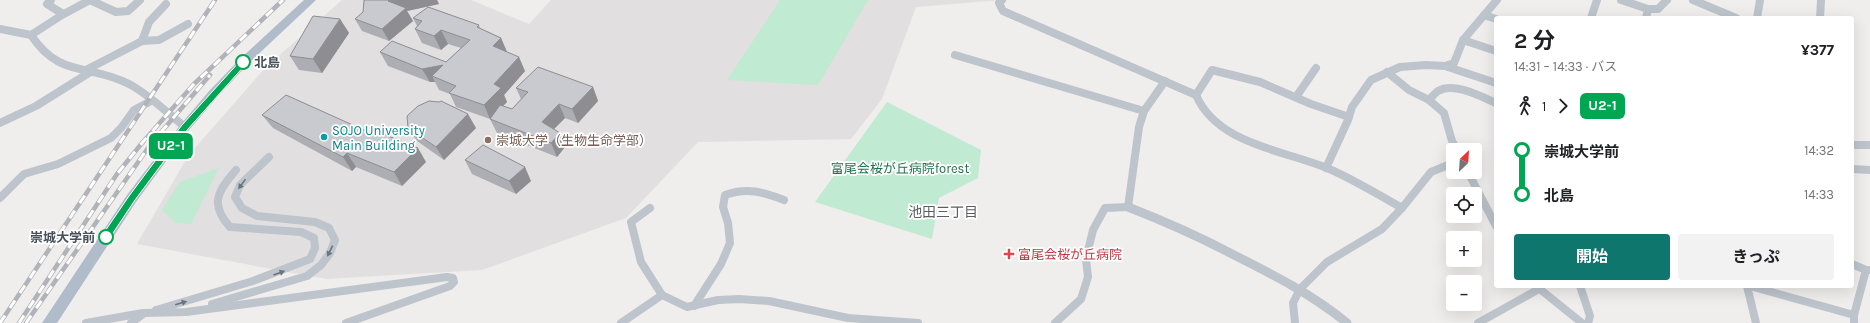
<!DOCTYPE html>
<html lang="ja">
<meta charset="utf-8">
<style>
body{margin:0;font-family:Karla,"Noto Sans JP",sans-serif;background:#f2f2f2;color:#202124;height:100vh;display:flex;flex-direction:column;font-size:15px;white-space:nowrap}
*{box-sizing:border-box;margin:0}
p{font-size:13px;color:#757577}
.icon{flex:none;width:22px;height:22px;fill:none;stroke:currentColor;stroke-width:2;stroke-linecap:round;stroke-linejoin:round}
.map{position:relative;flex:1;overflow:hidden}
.sheet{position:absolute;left:1494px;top:16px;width:360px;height:272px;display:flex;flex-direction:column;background:#fff;border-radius:4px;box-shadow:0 4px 16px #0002}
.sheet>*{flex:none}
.badge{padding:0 8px;border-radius:6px;font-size:14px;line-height:26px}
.needle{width:26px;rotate:25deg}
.tools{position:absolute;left:1446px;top:143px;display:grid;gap:8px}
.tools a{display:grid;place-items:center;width:36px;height:36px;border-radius:4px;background:#fff;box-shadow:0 4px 16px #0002;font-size:20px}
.map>.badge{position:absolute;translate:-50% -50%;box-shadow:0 0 0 2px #fff}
.legs{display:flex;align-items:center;gap:6px;height:44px;padding:0 20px;font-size:13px}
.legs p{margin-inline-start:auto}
.summary{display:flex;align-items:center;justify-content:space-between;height:68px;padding:0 20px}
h1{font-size:22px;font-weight:700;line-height:30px}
.cta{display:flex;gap:8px;margin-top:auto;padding:8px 20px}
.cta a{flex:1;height:46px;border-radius:4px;background:#0f766e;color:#fff;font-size:16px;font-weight:700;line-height:46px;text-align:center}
.cta a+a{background:#f2f2f2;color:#202124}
ul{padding:0 20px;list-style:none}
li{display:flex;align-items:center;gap:14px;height:44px;font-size:15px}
li i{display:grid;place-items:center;width:6px;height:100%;margin:0 5px;background:currentColor}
li i::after{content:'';width:10px;height:10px;margin:-5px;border:3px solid;border-radius:50%;background:#fff}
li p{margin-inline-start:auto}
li:first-child i{background:linear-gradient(#0000 50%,currentColor 0)}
li:last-child i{background:linear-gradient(currentColor 50%,#0000 0)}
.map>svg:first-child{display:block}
.education{fill:#e1dfdf}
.green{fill:#c0ead1}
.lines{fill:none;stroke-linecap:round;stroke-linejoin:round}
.minor{stroke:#bdc4cb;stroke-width:8}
.tertiary{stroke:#bdc4cb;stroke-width:9}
.primary{fill:#b0bcca;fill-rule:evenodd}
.rail-casing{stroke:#b0b3b7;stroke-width:4.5}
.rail{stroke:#fff;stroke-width:3;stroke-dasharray:9;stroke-linecap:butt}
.wall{fill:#adaeb3}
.shaded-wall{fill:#8d8d92}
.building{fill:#c9cad0;stroke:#8d8d92}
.oneway{fill:#6b737b}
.line-1{fill:#00a651;stroke:#fff}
.stop-1-dot{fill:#fff;stroke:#00a651;stroke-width:2}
.culture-dot{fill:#0f9aa8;stroke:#fff;stroke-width:1.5}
.education-dot{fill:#8d6e63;stroke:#fff;stroke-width:1.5}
.health-dot{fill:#e0444e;stroke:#fff;stroke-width:1.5}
.labels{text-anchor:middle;stroke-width:3.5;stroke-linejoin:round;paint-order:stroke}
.stop-label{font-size:13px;font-weight:bold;fill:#485059;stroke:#fff;text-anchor:start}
.culture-label{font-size:13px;fill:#0d838f;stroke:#fff;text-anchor:start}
.education-label{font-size:13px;fill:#785e54;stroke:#fff;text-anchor:start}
.park-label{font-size:13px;fill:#20724b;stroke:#fff}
.health-label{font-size:13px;fill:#be3a42;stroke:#fff;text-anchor:start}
.neighbourhood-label{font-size:14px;fill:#5b5e62;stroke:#fff}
</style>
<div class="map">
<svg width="1870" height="323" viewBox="0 0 1870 323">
<rect width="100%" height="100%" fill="#f0eded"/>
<polygon class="education" points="342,0 471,0 529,24 551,0 1001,0 916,7 882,99 851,139 698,142 626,218 482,270 326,279 137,244 188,156 265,68"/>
<g class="green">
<polygon points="780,0 868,0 818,85 727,80"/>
<polygon points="887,102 981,150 978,178 939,198 932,239 815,202"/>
<polygon points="219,168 191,224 176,223 162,210 180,182"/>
</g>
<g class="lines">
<g class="minor">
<polyline points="51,0 47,4 63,14"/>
<polyline points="1002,0 999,3 1003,11 1196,95 1212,70 1260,82 1311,104 1349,117"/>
<polyline points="1621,0 1648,9 1658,9 1667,0"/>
<polyline points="1693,0 1736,18"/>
<polyline points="1484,15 1496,19"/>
<polyline points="1591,18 1597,0"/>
<polyline points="1646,18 1648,9"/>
<polyline points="1757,18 1760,0"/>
<polyline points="1820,18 1821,0"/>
<path d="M 0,29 L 31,35 C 60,79 89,63 129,84 C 150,95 167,113 185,127"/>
<polyline points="31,35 62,15 90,0 116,12 128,11 140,0"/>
<polyline points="1463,40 1496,51"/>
<polyline points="142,41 149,22 166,4"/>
<polyline points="955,55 1144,111"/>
<polyline points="1445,66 1496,83"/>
<polyline points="86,70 142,41 159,40 188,24"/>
<polyline points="1387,72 1409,90 1429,100 1444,113 1452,141 1457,150"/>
<path d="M 1196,95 C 1217,144 1283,150 1327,168 C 1353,179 1377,194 1402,208 L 1382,229 L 1327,262 L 1300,289 L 1293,303 L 1295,323"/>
<polyline points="1296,97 1316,68"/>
<path d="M 1429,100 C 1432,97 1435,93 1438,91 C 1455,82 1480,96 1496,103"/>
<polyline points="0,123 36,106 92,71"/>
<polyline points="1852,145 1870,145"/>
<polyline points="1326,168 1348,120 1352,107 1371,80 1400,67 1426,65 1445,66 1454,63 1463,40 1497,0"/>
<polyline points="1852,169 1870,170"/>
<polyline points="1468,172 1496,226"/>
<polyline points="0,198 24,174 58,164 111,138 121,128 134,110 151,101"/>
<polyline points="650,208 631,222 641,262 662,295 687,307 718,300 739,299 769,301 848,318 918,323"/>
<polyline points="1402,208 1431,172 1453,163"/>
<polyline points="1852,264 1866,270"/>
<polyline points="1536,286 1582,323"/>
<polyline points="1580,286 1590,316 1588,323"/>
<polyline points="1747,286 1756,323"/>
<polyline points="1750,286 1854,315"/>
<polyline points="212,304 307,276 321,265 330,253 335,240 329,228 315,222 257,216 242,208 235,197 240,185 269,157"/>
<path d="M 694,306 L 721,264 L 730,243 L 728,223 L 723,207 L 725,195 C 747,187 763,192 784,200"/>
<path d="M 156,310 L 253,281 L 310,259 L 315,248 L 314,238 L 301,232 L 230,227 C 209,204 218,191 236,170"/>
<polyline points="86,323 143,313 186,312 447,277 453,278 454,282 450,286 346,323"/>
<polyline points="131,323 143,314"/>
<polyline points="621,323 662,295"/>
<polyline points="1055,323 1081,299 1088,277 1086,259 1093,230 1105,208 1128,207 1139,127 1144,111 1165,81"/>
<polyline points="1478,323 1539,289"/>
<polyline points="1854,323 1854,315 1866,270 1870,270"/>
</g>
<path class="tertiary" d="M 1128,207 C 1164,221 1200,237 1234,255 C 1274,275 1313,295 1347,323"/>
<polygon class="primary" points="304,0 316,0 249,63 218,96 189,130 136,202 57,323 42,323 127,195 181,124 210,90 241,58"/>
<defs>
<g id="rail">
<polyline points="0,323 215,0"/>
<polyline points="19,323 117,174 142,143 194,84 283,0"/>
<polyline points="26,323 150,145 210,75"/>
</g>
</defs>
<use href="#rail" class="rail-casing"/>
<use href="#rail" class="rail"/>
</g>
<g class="wall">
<polygon points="364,0 437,0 439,4 407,11 413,21 389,41 362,31 355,19 363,12"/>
<polygon points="413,18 479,25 480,28 501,38 507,52 525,71 504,95 507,102 503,106 512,109 521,99 516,88 593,87 598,101 578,123 565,118 554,129 560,133 565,147 557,157 497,133 490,119 456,107 450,94 439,90 435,82 430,82 388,66 380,52 446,62 461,48 448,44 441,50 422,43 415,29 417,26"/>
<polygon points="340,19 349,33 322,73 299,70 290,56"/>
<polygon points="262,115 426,162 402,186 356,167 352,171 273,128"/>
<polygon points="408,128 476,128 444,160 417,141"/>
<polygon points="465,160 531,181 516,194 472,174"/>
</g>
<g class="shaded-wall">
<polygon points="393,0 437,0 439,4 407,11 413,21 389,41 382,29 388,1"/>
<polygon points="340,19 349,33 322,73 313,59"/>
<polygon points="441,30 448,44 441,50 434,36"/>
<polygon points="501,38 507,52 499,60 493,46"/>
<polygon points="519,57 525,71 504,95 507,102 490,119 484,105 494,84"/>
<polygon points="443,65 432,76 435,82 430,82 422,69"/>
<polygon points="593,87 598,101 578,123 572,109"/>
<polygon points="559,104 565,118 548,135 542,122"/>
<polygon points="468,114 476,128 444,160 436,147"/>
<polygon points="560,133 565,147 557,157 551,143"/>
<polygon points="418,148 426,162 402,186 394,172"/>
<polygon points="347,153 356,167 352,171 343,157"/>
<polygon points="525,167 531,181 516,194 509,181"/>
</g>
<g class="building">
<polygon points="364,0 393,0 388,1 406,8 382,29 355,19 363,12"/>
<polygon points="428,7 479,25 477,27 501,38 493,46 519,57 494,84 501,88 484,105 449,93 456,86 432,76 443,65 422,69 380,52 392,41 446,62 470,40 441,30 434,36 415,29 422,21 413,18"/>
<polygon points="313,16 340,19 313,59 290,56"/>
<polygon points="538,67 593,87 572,109 559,104 542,122 560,133 551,143 490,119 500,105 512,109 528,92 516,88"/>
<polygon points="286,95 375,135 378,132 418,148 394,172 347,153 343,157 262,115"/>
<polygon points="429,101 439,102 441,101 468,114 436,147 408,128 407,116 418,106"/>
<polygon points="483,145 525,167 509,181 465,160"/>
</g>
<defs><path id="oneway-solid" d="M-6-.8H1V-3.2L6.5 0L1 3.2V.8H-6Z"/></defs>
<g class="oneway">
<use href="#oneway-solid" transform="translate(242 184) rotate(126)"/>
<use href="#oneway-solid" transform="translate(330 251) rotate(116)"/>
<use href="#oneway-solid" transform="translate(279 273) rotate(-20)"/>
<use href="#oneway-solid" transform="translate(181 303) rotate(-16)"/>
</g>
<polygon class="line-1" points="243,59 247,62 246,64 188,129 135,200 109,239 103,239 103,234 129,196 182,125 241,60"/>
<g class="stop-1-dot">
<circle cx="243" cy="62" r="7"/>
<circle cx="106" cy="237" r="7"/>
</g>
<circle class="culture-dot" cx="324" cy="137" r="4"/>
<circle class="education-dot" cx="488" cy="140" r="4"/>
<path class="health-dot" d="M1007 248h4v4h4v4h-4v4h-4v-4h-4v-4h4z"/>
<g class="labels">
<g class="stop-label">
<text x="254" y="67">北島</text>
<text x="95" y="242" text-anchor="end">崇城大学前</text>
</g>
<g class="culture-label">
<text x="332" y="135">SOJO University<tspan x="332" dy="15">Main Building</tspan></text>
</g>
<g class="education-label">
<text x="496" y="145">崇城大学（生物生命学部）</text>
</g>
<g class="park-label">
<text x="900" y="173">富尾会桜が丘病院forest</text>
</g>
<g class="health-label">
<text x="1018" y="259">富尾会桜が丘病院</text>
</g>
<g class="neighbourhood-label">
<text x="943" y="217">池田三丁目</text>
</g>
</g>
</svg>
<div class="tools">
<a><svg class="needle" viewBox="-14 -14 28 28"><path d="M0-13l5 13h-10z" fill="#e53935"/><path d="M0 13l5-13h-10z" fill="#757577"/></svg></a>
<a><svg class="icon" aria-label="locate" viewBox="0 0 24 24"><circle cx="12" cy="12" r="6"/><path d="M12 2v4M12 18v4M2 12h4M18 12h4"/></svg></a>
<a>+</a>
<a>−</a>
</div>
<b class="badge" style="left:171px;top:146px;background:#00a651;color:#fff">U2-1</b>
<section class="sheet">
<div class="summary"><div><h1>2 分</h1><p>14:31 – 14:33 · バス</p></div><b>¥377</b></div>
<div class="legs"><svg class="icon" aria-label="walk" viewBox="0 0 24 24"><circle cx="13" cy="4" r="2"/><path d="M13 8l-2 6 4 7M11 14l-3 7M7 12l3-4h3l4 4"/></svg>1<svg class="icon" aria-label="forward" viewBox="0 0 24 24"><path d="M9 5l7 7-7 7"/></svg><b class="badge" style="background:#00a651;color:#fff">U2-1</b></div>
<ul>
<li><i style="color:#00a651"></i><b>崇城大学前</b><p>14:32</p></li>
<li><i style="color:#00a651"></i><b>北島</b><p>14:33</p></li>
</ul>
<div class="cta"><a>開始</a><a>きっぷ</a></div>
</section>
</div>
